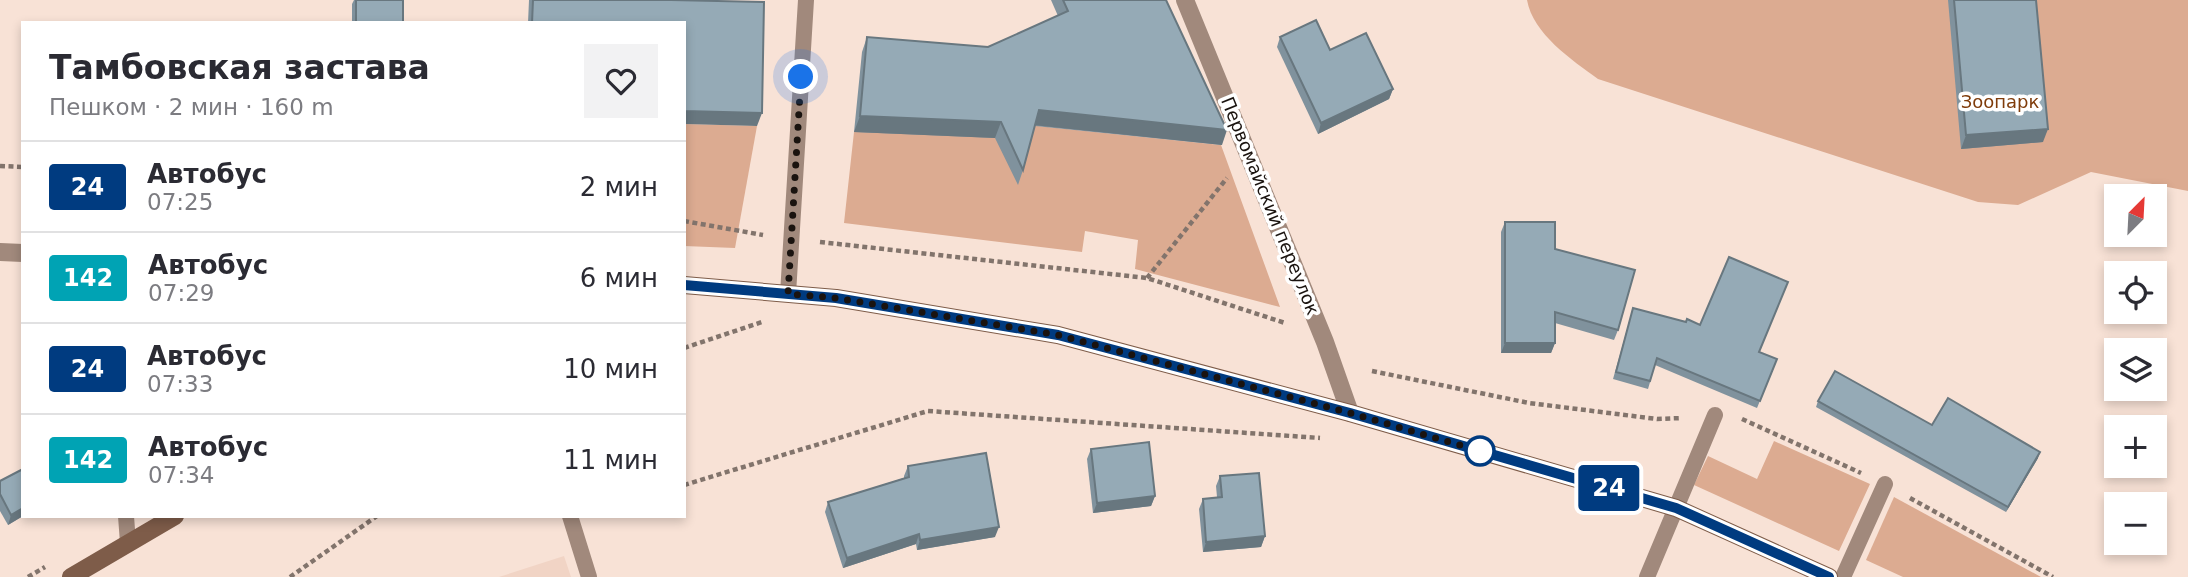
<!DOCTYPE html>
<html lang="ru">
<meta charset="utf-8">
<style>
body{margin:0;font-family:"DejaVu Sans",sans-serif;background:#f2f2f3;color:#2b2b33;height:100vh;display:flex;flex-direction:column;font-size:26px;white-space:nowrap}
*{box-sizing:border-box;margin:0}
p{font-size:23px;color:#7c7c81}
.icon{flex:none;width:38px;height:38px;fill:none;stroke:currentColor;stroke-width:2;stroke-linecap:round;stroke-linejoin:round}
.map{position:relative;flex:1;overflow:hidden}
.drawer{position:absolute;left:21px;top:21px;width:665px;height:497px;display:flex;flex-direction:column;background:#fff;border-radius:0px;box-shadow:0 4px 10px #0003}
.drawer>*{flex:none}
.badge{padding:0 14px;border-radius:5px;font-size:24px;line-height:46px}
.needle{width:46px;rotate:24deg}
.controls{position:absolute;left:2104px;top:184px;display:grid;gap:14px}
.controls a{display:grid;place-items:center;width:63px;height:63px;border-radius:0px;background:#fff;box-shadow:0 4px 10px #0003;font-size:35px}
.you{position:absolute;width:35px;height:35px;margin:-18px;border:5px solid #fff;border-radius:50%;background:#1a73e8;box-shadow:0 0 0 10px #1a73e833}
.map>.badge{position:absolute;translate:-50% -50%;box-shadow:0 0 0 4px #fff}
.round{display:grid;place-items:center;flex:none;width:74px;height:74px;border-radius:0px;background:#f2f2f3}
.headline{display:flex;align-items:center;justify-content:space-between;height:119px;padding:0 28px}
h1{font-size:33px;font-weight:700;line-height:52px}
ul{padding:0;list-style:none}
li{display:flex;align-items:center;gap:21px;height:91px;padding:0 28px;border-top:2px solid #e1e1e2}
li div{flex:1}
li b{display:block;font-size:26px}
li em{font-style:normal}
li .badge{min-width:77px;font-weight:700;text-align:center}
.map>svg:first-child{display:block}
.built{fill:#f1d4c5}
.green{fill:#dcab91}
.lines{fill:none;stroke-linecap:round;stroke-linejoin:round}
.path{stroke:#82746c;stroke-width:4.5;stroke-dasharray:5 3.5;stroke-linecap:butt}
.service{stroke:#a1897c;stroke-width:16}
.minor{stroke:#a1897c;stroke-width:18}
.secondary{stroke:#7e5c49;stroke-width:18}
.wall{fill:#80929d}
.shaded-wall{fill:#68777f}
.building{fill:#95aab6;stroke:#68777f;stroke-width:2}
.line-casing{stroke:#fff;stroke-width:16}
.line{stroke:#003b80;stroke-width:10}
.walk{stroke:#1a130f;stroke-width:7;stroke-dasharray:0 12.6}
.stop-dot{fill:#fff;stroke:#003b80;stroke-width:3.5}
.labels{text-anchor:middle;stroke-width:7;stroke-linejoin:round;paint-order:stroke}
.park-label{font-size:18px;fill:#7f3c0b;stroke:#fff}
.street-label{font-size:18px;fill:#1a130f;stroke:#fff}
</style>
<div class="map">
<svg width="2188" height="577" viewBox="0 0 2188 577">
<rect width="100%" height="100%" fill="#f8e2d6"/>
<polygon class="built" points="564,556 571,577 499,577"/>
<g class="green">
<path d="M 1527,0 L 2188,0 L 2188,191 L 2091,172 L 2018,205 L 1978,202 L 1598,79 C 1572,60 1533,34 1527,0 Z"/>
<polygon points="684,124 757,126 735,248 684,246"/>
<polygon points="1028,125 1221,145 1280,307 1135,269 1138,240 1085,231 1082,252 844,223 854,132"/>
<polygon points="1774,441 1870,484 1839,551 1694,485 1708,456 1757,479"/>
<polygon points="1894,497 2041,577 1903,577 1866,560"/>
</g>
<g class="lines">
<g class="path">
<polyline points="0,166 23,167"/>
<polyline points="684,221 763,235"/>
<polyline points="820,242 1147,278 1285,323"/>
<polyline points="1147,278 1227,178"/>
<polyline points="684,348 762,322"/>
<polyline points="1372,371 1529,403 1657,419 1682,418"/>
<polyline points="1742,419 1861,473"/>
<polyline points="684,485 928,411 1320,438"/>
<polyline points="1910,498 2053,577"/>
<polyline points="28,577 45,567"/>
<polyline points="290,577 377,516"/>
</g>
<g class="service">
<polyline points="788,294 806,0"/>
<polyline points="126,516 128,543"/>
<polyline points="570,516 589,577"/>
<polyline points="1647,577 1715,415"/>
<polyline points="1843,577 1885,484"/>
</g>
<g class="minor">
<polyline points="1185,0 1325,342 1350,413"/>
<polyline points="0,252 23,253"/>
</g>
<g class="secondary">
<polyline points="684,285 836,298 1058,335 1350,413 1676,508 1829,577"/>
<polyline points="71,577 175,516"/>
</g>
</g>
<g class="wall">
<polygon points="354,0 403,0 403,23 352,23 352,4"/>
<polygon points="529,0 671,0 757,126 684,23 528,23"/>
<polygon points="1051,0 1166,0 1222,145 1035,126 1023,170 1018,185 995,138 854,132 862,52 867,37 988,47 1058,16"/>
<polygon points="1948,0 2036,0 2043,142 1961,149"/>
<polygon points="1280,37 1393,89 1389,99 1318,134 1277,47"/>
<polygon points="1505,222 1555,249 1618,330 1614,340 1555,323 1555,343 1551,353 1501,353 1501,232"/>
<polygon points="1633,308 1759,352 1777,359 1757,408 1655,365 1648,389 1613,379"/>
<polygon points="1818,401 1932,425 2038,458 2006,512 1816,407"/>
<polygon points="1091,449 1155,496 1151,506 1093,513 1087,459"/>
<polygon points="908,466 995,537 917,550 916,544 843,568 825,512 828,502 904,478 904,476"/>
<polygon points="1220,476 1265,536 1261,547 1203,552 1199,509 1203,499 1217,497 1216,486"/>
<polygon points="0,481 23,516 8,525 0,511"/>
</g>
<g class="shaded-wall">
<polygon points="1393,89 1389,99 1318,134 1321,123"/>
<polygon points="1039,110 1227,130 1222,145 1033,125"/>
<polygon points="684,111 762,113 757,126 684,124"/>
<polygon points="860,116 1001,122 995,138 854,132"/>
<polygon points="2048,129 2043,142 1961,149 1966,135"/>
<polygon points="1505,343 1555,343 1551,353 1501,353"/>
<polygon points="2040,452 2038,458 2006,512 2008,507"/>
<polygon points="1155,496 1151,506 1093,513 1097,503"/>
<polygon points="23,508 23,516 8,525 11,515"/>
<polygon points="999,527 995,537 917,550 920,540"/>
<polygon points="919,534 916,544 843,568 847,558"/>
<polygon points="1265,536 1261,547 1203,552 1206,542"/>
</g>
<g class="building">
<rect x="356" y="0" width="47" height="23"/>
<polygon points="533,0 671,0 764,2 762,113 684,111 684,23 532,23"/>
<polygon points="1063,0 1166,0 1227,130 1039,110 1023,170 1001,122 860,116 867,37 988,47 1068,11"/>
<polygon points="1954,0 2036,0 2048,129 1966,135"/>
<polygon points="1316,20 1330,50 1366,33 1393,89 1321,123 1280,37"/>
<polygon points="1505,222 1555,222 1555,249 1635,270 1618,330 1555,312 1555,343 1505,343"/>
<polygon points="1729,257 1788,282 1759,352 1777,359 1760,401 1657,358 1650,381 1616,372 1633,308 1686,322 1687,319 1700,325"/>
<polygon points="1835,371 1932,425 1948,398 2040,452 2008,507 1818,401"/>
<polygon points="1149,442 1155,496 1097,503 1091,449"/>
<polygon points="986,453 999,527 920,540 919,534 847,558 828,502 909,477 908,466"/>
<polygon points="23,469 23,508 11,515 0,494 0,481"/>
<polygon points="1259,473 1265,536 1206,542 1203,499 1222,497 1220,476"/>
</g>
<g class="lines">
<defs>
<polyline id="line" points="684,285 836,298 1058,335 1350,413 1676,508 1829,577"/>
</defs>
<use href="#line" class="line-casing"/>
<use href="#line" class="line"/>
<polyline class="walk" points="801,77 788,294 836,298 1058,335 1350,413 1480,451"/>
</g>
<circle class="stop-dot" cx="1480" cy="451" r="14"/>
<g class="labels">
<g class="park-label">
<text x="2000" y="108">Зоопарк</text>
</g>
<g class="street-label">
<text transform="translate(1270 206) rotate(68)" y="6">Первомайский переулок</text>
</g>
</g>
</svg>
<div class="controls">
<a><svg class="needle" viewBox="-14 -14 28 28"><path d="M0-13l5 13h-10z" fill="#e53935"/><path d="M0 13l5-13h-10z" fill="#7c7c81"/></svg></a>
<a><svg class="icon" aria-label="locate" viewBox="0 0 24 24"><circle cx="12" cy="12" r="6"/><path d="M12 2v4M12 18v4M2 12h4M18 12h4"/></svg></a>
<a><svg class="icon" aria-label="layers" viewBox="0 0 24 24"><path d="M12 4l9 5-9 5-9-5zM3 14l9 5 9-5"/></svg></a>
<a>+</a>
<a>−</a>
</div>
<div class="you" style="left:801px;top:77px"></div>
<b class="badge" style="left:1609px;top:488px;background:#003b80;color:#fff">24</b>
<section class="drawer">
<div class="headline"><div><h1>Тамбовская застава</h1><p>Пешком · 2 мин · 160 m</p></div><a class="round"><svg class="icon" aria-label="heart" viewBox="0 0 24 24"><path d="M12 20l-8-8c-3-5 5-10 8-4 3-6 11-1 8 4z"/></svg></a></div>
<ul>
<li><span class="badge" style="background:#003b80;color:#fff">24</span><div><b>Автобус</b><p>07:25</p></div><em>2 мин</em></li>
<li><span class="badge" style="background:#00a3b4;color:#fff">142</span><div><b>Автобус</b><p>07:29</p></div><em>6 мин</em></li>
<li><span class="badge" style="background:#003b80;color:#fff">24</span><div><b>Автобус</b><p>07:33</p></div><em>10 мин</em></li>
<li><span class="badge" style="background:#00a3b4;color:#fff">142</span><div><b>Автобус</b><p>07:34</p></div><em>11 мин</em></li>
</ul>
</section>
</div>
